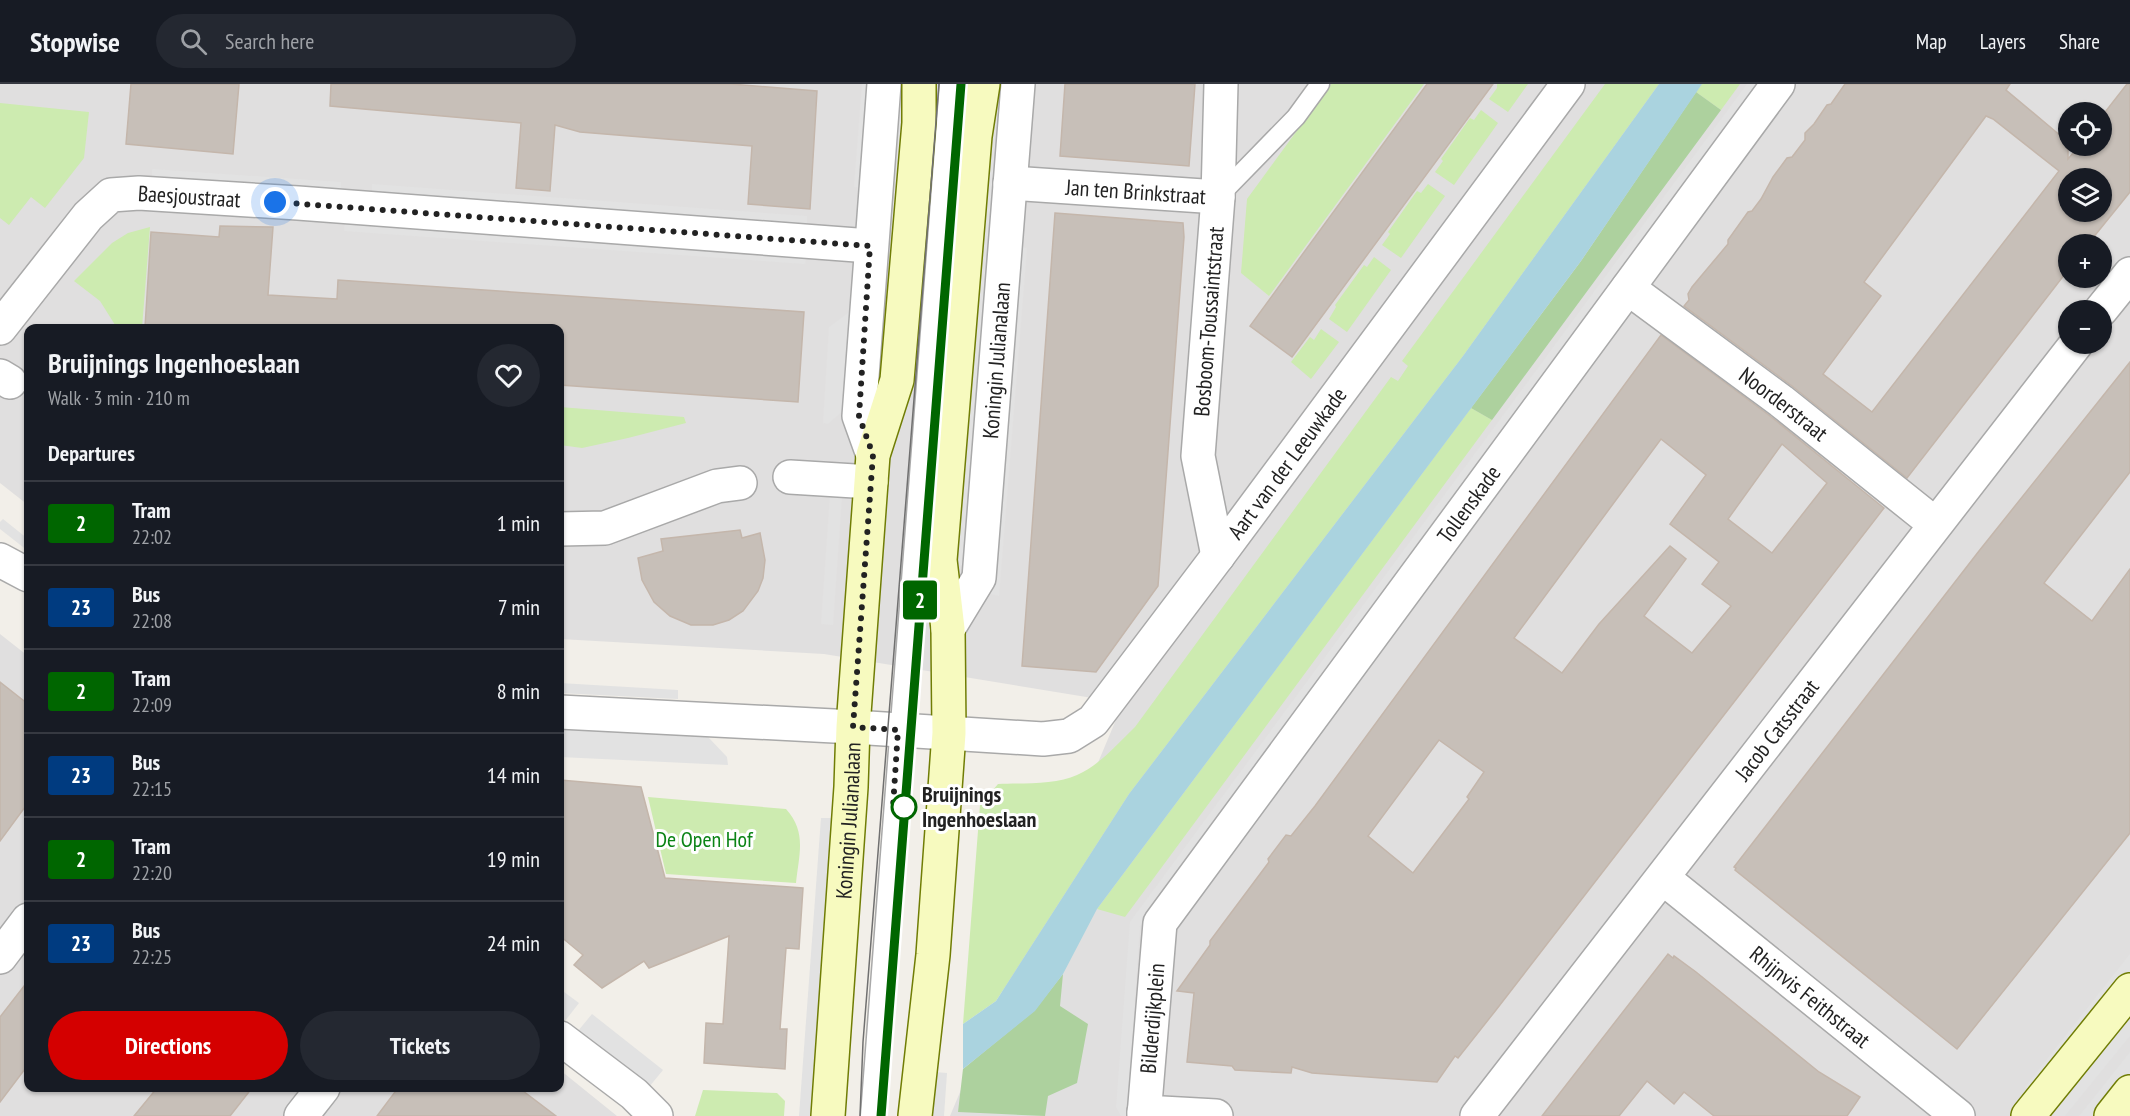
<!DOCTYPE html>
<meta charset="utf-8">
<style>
body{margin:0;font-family:"PT Sans Narrow",sans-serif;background:#242831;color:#f1f3f6;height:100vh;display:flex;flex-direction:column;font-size:22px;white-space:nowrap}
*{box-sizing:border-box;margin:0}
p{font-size:20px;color:#9ea1a6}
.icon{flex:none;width:33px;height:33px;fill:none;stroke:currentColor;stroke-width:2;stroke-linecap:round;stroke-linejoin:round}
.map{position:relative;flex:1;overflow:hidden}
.details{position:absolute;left:24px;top:240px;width:540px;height:768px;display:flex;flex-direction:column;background:#171b24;border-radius:12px;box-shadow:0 2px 4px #0004}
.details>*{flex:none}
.badge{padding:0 12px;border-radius:4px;font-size:21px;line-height:39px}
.controls{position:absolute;left:2058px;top:18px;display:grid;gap:12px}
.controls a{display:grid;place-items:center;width:54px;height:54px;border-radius:50%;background:#171b24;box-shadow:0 2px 4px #0004;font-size:30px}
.you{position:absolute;width:30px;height:30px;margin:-15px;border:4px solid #fff;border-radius:50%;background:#1a73e8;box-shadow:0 0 0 9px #1a73e833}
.map>.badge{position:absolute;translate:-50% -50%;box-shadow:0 0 0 3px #fff}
h2{padding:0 24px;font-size:22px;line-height:54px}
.round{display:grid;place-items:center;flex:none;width:63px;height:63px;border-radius:32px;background:#242831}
.summary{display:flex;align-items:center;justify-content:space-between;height:102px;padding:0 24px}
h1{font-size:28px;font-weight:700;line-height:45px}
.cta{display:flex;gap:12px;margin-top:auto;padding:12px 24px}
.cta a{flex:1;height:69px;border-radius:36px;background:#d40000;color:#fff;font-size:24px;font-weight:700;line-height:69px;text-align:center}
.cta a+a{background:#242831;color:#f1f3f6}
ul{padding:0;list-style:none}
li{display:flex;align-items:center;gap:18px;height:84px;padding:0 24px;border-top:2px solid #363941}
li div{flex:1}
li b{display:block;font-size:22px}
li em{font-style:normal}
li .badge{min-width:66px;font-weight:700;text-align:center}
header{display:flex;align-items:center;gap:36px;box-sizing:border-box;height:84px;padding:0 30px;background:#171b24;border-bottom:2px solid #363941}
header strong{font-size:28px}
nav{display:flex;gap:33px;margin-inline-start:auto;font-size:21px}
.search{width:420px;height:54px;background:#242831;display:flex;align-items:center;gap:15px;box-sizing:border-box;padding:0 21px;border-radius:33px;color:#9ea1a6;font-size:22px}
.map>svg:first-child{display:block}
.residential{fill:#e0dfdf;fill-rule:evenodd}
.grass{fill:#cdebb0}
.forest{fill:#add19e}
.parking{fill:#e2e2e2}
.water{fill:#aad3df}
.building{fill:#c7bfb8;stroke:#c4b6ab;stroke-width:1.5;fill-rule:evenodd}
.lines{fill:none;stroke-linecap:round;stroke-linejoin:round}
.lane-casing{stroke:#a9a9a9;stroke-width:21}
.street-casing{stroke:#a9a9a9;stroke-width:36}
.secondary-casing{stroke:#707d05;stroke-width:36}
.lane{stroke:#fff;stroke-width:18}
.street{stroke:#fff;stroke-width:33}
.secondary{stroke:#f7fabf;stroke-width:33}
.tram{stroke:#707070;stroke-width:1.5}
.line-casing{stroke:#fff;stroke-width:14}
.line{stroke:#060;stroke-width:9}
.walk{stroke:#222;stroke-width:6;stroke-dasharray:0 10.8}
.stop-dot{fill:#fff;stroke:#060;stroke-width:3}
.labels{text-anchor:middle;stroke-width:6;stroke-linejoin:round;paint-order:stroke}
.street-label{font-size:22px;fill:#222;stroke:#fff}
.stop-label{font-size:22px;font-weight:bold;fill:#222;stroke:#fff;text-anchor:start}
.park-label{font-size:22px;fill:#0c8416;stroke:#fff}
</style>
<header>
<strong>Stopwise</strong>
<div class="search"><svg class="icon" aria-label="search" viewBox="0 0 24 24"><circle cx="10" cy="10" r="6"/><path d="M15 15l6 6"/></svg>Search here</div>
<nav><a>Map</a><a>Layers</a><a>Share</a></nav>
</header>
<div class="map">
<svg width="2130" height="1032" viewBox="0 0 2130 1032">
<rect width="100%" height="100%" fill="#f2efe9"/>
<g class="residential">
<path d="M 0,0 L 2130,0 L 2130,1032 L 950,1032 L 1123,619 L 824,570 L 560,555 L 560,244 L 28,244 L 28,421 L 0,399 ZM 2068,28 L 2102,28 L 2102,62 L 2068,62 ZM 2068,94 L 2102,94 L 2102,128 L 2068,128 ZM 2068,160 L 2102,160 L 2102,194 L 2068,194 ZM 2068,226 L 2102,226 L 2102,260 L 2068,260 Z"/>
<polygon points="0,550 28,572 28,1004 560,1004 560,986 617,1032 0,1032"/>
</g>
<g class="grass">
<polygon points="1331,0 1424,0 1269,212 1241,189 1247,115"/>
<polygon points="1497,0 1528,0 1508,28 1489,15 1497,4"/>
<path d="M 1605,0 L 1659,0 L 1463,272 L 1129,710 L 996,917 L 963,940 L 980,721 L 998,700 C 1022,699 1056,701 1077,691 C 1100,681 1117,660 1135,643 L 1391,293 L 1398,297 L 1408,282 L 1402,277 Z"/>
<polygon points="1702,0 1740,0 1721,26 1696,8"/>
<polygon points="0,19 89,28 84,74 45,124 31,113 9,141 0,134"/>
<polygon points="1481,26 1498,39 1454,101 1435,88 1443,77 1441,75 1470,34 1474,36"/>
<polygon points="1428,100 1445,112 1401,174 1382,161 1390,150 1388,148 1417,107 1421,109"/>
<polygon points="150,143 142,244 117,244 100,217 74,197 112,159 128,149"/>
<polygon points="1374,173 1391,186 1347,248 1329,235 1336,223 1335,221 1364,181 1367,183"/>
<polygon points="1321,245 1339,258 1311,295 1291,278 1310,253 1314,256"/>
<polygon points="560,323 684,333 686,339 628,354 582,364 560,361"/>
<polygon points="1471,324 1492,336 1125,833 1097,825"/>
<path d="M 648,713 L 786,725 C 807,748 799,770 796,799 L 666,790 Z"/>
<polygon points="703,1006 777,1009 785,1017 784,1032 695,1032"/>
</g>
<g class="forest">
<polygon points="1696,8 1721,26 1492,336 1471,324 1581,177"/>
<polygon points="1063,890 1060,922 1088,940 1077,999 1048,1012 1045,1032 958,1028 963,985 1034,927"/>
</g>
<g class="parking">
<polygon points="862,0 873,0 866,104 854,103"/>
<polygon points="1747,0 1760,0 1140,842 1127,1032 1121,1032 1116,1023 1130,838"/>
<polygon points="892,23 904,24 886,245 875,244"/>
<polygon points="992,30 1002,31 967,482 955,481"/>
<polygon points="152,85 341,98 341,108 152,95"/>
<polygon points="372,100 807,132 807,142 372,110"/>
<polygon points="345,137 807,170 805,180 344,147"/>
<polygon points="1017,162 1027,164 999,512 990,510"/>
<polygon points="857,222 843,327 828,340 823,339 829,243"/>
<polygon points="830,411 842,412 833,541 821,540"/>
<polygon points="3,435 28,455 28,467 0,445 0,438"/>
<polygon points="560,599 678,606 678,615 560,609"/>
<polygon points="560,645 708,653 727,673 728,681 560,673"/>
<polygon points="821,734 832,734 811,1032 799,1032"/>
<polygon points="2130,870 2130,892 2034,1011 2025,1003"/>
<polygon points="560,905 579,919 565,937 560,933"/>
<polygon points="2130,925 2130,952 2065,1032 2045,1032"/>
<polygon points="592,930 663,986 649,1003 578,947"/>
<polygon points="2130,968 2130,995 2100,1032 2079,1032"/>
<polygon points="935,988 947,989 944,1032 932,1032"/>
</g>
<polygon class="water" points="1659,0 1702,0 1581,177 1097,825 1063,890 1035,927 963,985 963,940 996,917 1129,710 1463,272"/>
<g class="building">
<polygon points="131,0 239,0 233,70 126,60"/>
<polygon points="331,0 731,0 817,7 810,125 748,120 752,62 580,48 555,41 550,107 516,104 521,39 330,22"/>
<polygon points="1065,0 1195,0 1189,82 1060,72"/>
<polygon points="1427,0 1493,0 1292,273 1250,242"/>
<path d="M 1845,0 L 2010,0 L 2006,6 L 2068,58 L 2068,75 L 2079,62 L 2102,62 L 2102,32 L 2127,0 L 2130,0 L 2130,108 L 2088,160 L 2068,160 L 2068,186 L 1907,394 L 1792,302 L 1684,222 L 1689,216 L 1688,210 L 1692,203 L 1728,160 L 1728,156 L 1748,128 L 1752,127 L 1761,115 L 1773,93 L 1787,74 L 1792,73 L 1805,56 L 1805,49 L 1814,40 L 1827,21 L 1831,20 ZM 1986,32 L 1993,35 L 2059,87 L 1872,328 L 1823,290 L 1881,212 L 1864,198 ZM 2068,94 L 2102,94 L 2102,128 L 2068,128 Z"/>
<polygon points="1055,129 1183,139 1184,153 1158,502 1096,588 1022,582"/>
<polygon points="220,142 273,143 268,211 337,215 338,196 804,228 798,318 560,301 560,244 145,243 151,148 219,153"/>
<path d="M 1661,251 L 1770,332 L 1884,424 L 1496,926 L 1458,974 L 1455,972 L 1437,998 L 1312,989 L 1292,983 L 1291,989 L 1235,986 L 1232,982 L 1187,978 L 1194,909 L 1177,907 L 1210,861 L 1210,857 L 1269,778 L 1268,775 L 1286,751 L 1291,752 L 1315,722 ZM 1661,355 L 1706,391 L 1670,440 L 1719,478 L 1702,500 L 1731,522 L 1692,569 L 1644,532 L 1686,475 L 1670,462 L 1599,540 L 1562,589 L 1514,554 ZM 1782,360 L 1827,399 L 1772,469 L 1728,435 ZM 1439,656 L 1484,688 L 1467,713 L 1469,715 L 1413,789 L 1368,752 Z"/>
<polygon points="2130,278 2130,388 2044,499 2092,537 2130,485 2130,749 1957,965 1735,786 1736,784 1734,783 1979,467"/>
<polygon points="740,446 742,454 760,449 765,476 763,494 758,507 743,527 729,536 713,541 691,541 670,532 654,518 642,496 638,474 663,467 661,455"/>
<polygon points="0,598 28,620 28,719 0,757"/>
<polygon points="560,696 641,703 665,794 803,804 799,865 786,864 780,945 787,945 785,985 704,979 706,939 723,940 729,852 649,884 644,877 602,904 574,881 583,871 560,852"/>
<polygon points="1668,870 1673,874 1674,872 1696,888 1819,988 1860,1013 1847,1032 1714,1032 1684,1008 1674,1020 1647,997 1619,1032 1542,1032"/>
<polygon points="28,897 28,981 0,1018 0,933"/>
<polygon points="157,1004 252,1004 230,1032 134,1032"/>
<polygon points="398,1004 519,1004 556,1032 377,1032"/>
</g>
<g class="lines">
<defs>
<g id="lane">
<polyline points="1219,112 1296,33 1320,0"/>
<polyline points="870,1032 949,0"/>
</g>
<g id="street">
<path id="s1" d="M 1010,99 L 1218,113"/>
<path id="s2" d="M 1628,204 L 1781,317 L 1935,440"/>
<polyline points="2101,226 2130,190"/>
<path id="s3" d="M 0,244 L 88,132 L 111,111 L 139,109 L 298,119 L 870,162"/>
<polyline points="0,292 10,298"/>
<polyline points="873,371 859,332 884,0"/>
<polyline points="790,393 871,398"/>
<polyline points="560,445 605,444 717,402 740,399"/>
<path id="s4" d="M 1218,472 L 1198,372 L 1218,113 L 1221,0"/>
<polyline points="0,476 28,491"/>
<path id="s5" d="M 948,545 L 979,494 L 1018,0"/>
<path id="s6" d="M 560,628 L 853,643 L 1043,655 L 1069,652 L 1093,637 L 1218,472 L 1568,0"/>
<path id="s7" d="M 1663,794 L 1958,1032"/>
<polyline points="0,873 28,836"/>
<polyline points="560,954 634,1010 656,1032"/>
<polyline points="1144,1028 1216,1032"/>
<polyline points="301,1032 323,1004"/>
<path id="s8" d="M 1144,1032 L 1160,839 L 1778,0"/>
<path id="s9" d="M 1477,1032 L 2076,260"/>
</g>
<g id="secondary">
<path id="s10" d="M 828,1032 L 851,703 L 853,643 L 873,371 L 897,296 L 919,39 L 919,0"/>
<polyline points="915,1032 933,871 949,649 948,545 940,476 975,52 983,0"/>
<polyline points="2028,1032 2130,906"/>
<polyline points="2111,1032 2130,1008"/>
</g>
</defs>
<use href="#lane" class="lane-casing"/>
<use href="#street" class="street-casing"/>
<use href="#secondary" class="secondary-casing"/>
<use href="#lane" class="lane"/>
<use href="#street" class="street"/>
<use href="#secondary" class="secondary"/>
<g class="tram">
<polyline points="860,1032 863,958 939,0"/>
<polyline points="881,1032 961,0"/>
</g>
</g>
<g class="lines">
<defs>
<polyline id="line" points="881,1032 961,0"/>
</defs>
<use href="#line" class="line-casing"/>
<use href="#line" class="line"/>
<polyline class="walk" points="275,118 870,162 859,332 873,371 853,643 898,646 893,723 904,723"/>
</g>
<circle class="stop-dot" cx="904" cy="723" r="12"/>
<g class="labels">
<g class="street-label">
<text dy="8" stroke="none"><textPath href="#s1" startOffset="126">Jan ten Brinkstraat</textPath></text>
<text dy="8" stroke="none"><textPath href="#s3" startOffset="252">Baesjoustraat</textPath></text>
<text dy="8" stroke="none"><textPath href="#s4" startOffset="237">Bosboom-Toussaintstraat</textPath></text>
<text dy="8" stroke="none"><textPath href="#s5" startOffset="278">Koningin Julianalaan</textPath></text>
<text dy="8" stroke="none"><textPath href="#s2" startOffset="194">Noorderstraat</textPath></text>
<text dy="8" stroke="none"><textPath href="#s6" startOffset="861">Aart van der Leeuwkade</textPath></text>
<text dy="8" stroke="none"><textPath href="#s8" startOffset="714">Tollenskade</textPath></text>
<text dy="8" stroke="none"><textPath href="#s9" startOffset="489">Jacob Catsstraat</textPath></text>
<text dy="8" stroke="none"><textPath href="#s10" startOffset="296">Koningin Julianalaan</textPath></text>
<text dy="8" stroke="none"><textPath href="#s7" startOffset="189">Rhijnvis Feithstraat</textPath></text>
<text dy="8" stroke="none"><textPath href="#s8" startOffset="98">Bilderdijkplein</textPath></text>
</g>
<g class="stop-label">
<text x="922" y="718">Bruijnings<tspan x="922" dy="25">Ingenhoeslaan</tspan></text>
</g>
<g class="park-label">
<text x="704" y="763">De Open Hof</text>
</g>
</g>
</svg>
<div class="controls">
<a><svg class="icon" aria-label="locate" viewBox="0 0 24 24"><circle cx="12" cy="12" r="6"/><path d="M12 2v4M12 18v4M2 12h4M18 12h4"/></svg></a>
<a><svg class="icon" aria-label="layers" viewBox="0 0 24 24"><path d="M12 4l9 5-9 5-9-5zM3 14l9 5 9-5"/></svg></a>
<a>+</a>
<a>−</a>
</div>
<div class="you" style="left:275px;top:118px"></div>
<b class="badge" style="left:920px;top:516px;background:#060;color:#fff">2</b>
<section class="details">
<div class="summary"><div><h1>Bruijnings Ingenhoeslaan</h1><p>Walk · 3 min · 210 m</p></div><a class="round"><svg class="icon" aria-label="heart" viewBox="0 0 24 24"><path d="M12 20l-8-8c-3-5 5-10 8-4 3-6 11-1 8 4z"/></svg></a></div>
<h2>Departures</h2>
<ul>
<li><span class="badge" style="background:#060;color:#fff">2</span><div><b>Tram</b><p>22:02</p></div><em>1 min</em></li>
<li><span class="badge" style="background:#003b80;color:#fff">23</span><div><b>Bus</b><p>22:08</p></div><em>7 min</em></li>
<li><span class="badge" style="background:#060;color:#fff">2</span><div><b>Tram</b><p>22:09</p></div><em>8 min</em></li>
<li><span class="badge" style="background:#003b80;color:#fff">23</span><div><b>Bus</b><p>22:15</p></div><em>14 min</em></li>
<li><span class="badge" style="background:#060;color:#fff">2</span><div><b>Tram</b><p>22:20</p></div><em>19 min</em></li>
<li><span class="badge" style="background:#003b80;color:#fff">23</span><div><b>Bus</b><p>22:25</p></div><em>24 min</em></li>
</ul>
<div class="cta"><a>Directions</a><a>Tickets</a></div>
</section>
</div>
